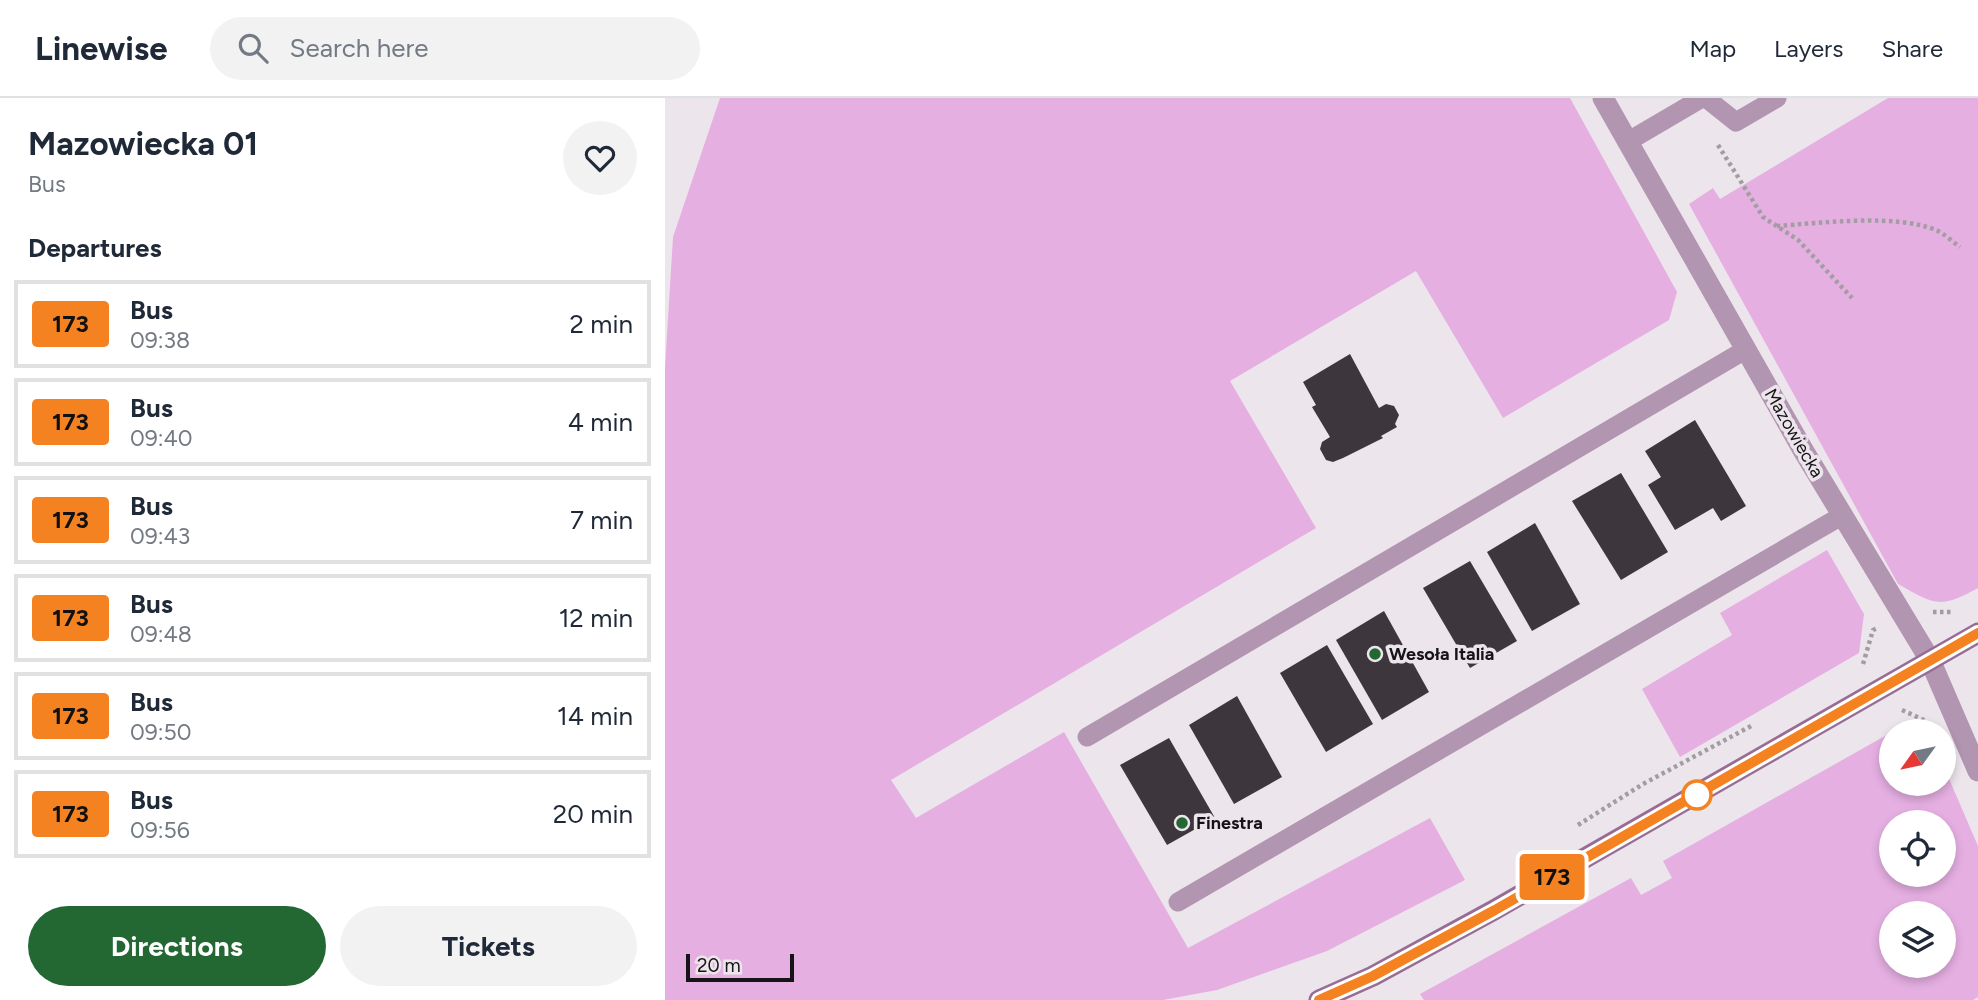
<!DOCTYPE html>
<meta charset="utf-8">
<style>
body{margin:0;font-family:Figtree,sans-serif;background:#f2f2f3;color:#1f2937;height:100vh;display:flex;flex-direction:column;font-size:26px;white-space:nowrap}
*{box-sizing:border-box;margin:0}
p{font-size:23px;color:#747a83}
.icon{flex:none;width:38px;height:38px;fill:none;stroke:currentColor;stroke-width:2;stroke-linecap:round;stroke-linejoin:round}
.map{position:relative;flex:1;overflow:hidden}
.side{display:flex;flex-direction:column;background:#fff;width:665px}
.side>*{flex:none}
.badge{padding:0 14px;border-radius:5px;font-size:24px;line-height:46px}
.needle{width:46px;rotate:237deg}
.controls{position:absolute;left:1214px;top:621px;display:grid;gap:14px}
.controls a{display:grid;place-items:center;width:77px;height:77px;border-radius:50%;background:#fff;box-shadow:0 4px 10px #0003;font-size:35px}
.scale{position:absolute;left:21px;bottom:18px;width:108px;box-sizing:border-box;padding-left:7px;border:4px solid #161416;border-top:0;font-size:19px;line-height:24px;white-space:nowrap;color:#161416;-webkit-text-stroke:5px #ede5ec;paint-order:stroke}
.map>.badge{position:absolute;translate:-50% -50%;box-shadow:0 0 0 4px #fff}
h2{padding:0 28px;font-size:26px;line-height:63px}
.round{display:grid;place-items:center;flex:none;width:74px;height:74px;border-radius:37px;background:#f2f2f3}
.overview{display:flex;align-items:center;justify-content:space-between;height:119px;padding:0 28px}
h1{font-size:33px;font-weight:700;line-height:52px}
.button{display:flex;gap:14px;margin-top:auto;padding:14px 28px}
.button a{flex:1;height:80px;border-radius:42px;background:#236833;color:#fff;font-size:28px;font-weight:700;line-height:80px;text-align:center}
.button a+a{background:#f2f2f3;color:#1f2937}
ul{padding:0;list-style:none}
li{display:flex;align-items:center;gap:21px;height:88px;margin:0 14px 10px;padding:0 14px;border:4px solid #e0e1e3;border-radius:0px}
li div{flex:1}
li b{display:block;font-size:26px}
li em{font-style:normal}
li .badge{min-width:77px;font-weight:700;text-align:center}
header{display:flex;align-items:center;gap:42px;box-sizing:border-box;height:98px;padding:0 35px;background:#fff;border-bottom:2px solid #e0e1e3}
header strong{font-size:33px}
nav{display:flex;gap:38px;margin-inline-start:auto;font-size:24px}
.search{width:490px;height:63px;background:#f2f2f3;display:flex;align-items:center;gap:18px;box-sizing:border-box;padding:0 24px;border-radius:38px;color:#747a83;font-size:26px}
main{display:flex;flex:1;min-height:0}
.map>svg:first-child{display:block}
.green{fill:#e5afe2;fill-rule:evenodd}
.building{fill:#3d363c}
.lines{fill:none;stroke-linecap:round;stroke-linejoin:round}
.path{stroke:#a39da3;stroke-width:4.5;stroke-dasharray:3.5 3.5;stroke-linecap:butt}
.service{stroke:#b295b0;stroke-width:19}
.minor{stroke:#b295b0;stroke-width:21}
.secondary{stroke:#976c95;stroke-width:21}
.line-casing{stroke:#fff;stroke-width:16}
.line{stroke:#f58220;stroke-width:10}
.poi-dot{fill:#236833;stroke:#ede5ec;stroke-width:2.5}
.stop-dot{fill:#fff;stroke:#f58220;stroke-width:3.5}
.labels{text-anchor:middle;stroke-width:7;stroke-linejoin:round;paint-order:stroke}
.street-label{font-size:18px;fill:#161416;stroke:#ede5ec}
.poi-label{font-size:18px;font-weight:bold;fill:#161416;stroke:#ede5ec;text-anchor:start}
</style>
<header>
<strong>Linewise</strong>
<div class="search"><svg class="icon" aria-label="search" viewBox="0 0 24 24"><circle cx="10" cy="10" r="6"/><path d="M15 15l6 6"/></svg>Search here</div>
<nav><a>Map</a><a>Layers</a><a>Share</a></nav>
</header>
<main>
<section class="side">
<div class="overview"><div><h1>Mazowiecka 01</h1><p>Bus</p></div><a class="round"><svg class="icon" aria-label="heart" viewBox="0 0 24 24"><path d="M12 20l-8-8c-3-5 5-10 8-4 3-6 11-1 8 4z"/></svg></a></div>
<h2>Departures</h2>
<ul>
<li><span class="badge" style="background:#f58220;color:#111">173</span><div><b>Bus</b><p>09:38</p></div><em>2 min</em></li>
<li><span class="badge" style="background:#f58220;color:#111">173</span><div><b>Bus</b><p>09:40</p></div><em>4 min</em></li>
<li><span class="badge" style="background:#f58220;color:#111">173</span><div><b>Bus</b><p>09:43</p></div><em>7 min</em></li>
<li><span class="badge" style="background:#f58220;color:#111">173</span><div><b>Bus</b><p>09:48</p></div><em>12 min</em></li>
<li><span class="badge" style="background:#f58220;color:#111">173</span><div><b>Bus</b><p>09:50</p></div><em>14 min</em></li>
<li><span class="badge" style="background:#f58220;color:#111">173</span><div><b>Bus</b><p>09:56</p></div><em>20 min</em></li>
</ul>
<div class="button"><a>Directions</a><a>Tickets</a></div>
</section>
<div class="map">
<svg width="1313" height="902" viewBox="0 0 1313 902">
<rect width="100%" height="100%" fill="#ede5ec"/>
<g class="green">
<polygon points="55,0 905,0 1012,194 1004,222 838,320 751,173 565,283 651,430 226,682 251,720 399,634 523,850 765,720 800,782 662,853 552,892 498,902 0,902 0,269 8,139"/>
<path d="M 1223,0 L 1313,0 L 1313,490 C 1275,511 1270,507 1233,486 L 1024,106 L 1048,90 L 1055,101 Z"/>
<polygon points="1162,452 1199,516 1194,555 1015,659 977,591 1067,537 1055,515"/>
<path d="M 1227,634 L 1227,686 L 1279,686 L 1279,669 L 1313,748 L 1313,899 L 1308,902 L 759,902 L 755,896 L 966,780 L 976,797 L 1007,780 L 998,763 ZM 1227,724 L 1279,724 L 1279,777 L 1227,777 ZM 1227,816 L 1279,816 L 1279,868 L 1227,868 Z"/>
</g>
<g class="building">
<polygon points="685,256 714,310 721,306 729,308 734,317 730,326 732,329 716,338 718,340 678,360 668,364 661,362 655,351 657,344 665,339 647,309 651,307 638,284"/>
<polygon points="1030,322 1081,408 1056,423 1048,410 1010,432 983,387 996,379 980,353"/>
<polygon points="956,375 1003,454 956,482 907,403"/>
<polygon points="870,425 915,506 867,533 822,454"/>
<polygon points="805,463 852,543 805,570 758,490"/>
<polygon points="719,513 764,594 717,622 671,542"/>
<polygon points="662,547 708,626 661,654 615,575"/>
<polygon points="572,598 617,679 569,706 524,627"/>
<polygon points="504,640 550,720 502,747 455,667"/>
</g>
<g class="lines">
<g class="path">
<polyline points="1053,47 1098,119 1133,142 1187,200"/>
<path d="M 1112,128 C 1156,125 1233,115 1273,133 C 1281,137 1288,144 1295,149"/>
<polyline points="1268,514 1288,514"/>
<polyline points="1198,566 1208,532 1213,530"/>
<polyline points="1237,612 1261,623"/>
<polyline points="913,727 978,686 1088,627"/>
</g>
<g class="service">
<polyline points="1041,0 1071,24 1112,0"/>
<polyline points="962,44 1037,0"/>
<polyline points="422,639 1080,252"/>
<polyline points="513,804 1178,417"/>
</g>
<polyline class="minor" points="938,0 1138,352 1265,562 1313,673"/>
<polyline class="secondary" points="654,902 708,878 829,812 1313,535"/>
</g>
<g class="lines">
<defs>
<polyline id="line" points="654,902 708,878 830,812 1313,535"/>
</defs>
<use href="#line" class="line-casing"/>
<use href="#line" class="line"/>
</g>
<g class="poi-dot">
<circle cx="710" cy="556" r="7"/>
<circle cx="517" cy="725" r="7"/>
</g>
<circle class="stop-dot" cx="1032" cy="697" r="14"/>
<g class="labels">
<g class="street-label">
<text transform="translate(1129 335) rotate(60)" y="6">Mazowiecka</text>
</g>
<g class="poi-label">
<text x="724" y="562">Wesoła Italia</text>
<text x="531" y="731">Finestra</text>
</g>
</g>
</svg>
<div class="controls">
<a><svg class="needle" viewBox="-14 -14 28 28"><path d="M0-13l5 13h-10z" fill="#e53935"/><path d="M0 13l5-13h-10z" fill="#747a83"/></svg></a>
<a><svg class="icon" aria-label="locate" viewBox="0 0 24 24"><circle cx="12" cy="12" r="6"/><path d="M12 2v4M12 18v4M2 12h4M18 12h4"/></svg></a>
<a><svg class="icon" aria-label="layers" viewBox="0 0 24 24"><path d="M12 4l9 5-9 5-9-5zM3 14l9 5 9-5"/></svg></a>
</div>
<div class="scale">20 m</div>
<b class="badge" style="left:887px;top:779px;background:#f58220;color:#111">173</b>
</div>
</main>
